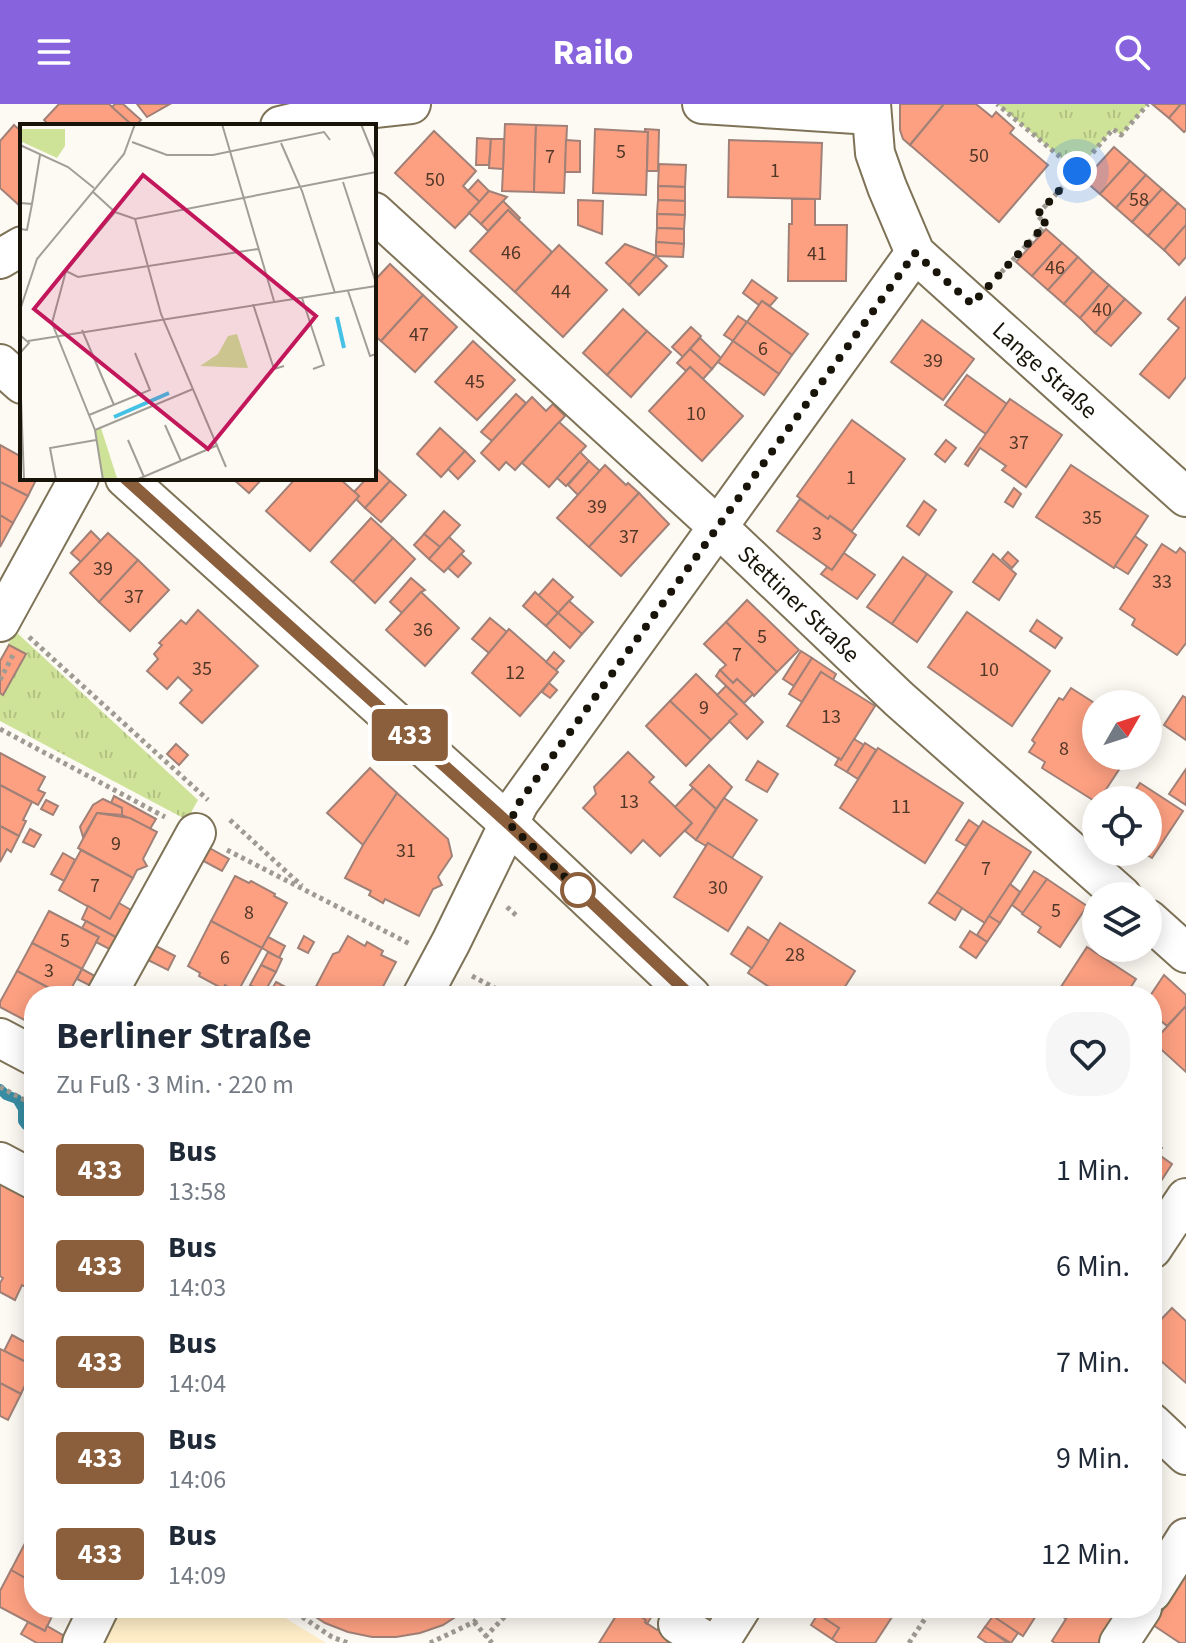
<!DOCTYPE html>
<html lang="de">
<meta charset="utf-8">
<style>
body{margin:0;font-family:"Source Sans 3",sans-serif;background:#f6f6f7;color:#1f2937;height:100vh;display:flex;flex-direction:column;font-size:30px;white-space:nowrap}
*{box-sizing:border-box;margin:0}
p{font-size:26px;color:#747a83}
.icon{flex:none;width:44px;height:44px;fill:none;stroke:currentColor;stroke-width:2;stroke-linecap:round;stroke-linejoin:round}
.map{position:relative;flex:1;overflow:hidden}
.panel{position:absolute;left:24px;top:882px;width:1138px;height:632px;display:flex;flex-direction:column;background:#fff;border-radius:32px;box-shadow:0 4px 20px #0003}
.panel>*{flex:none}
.badge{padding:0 16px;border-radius:6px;font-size:28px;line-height:52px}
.needle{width:52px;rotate:51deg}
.controls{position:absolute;left:1082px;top:586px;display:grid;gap:16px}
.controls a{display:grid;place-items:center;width:80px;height:80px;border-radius:50%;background:#fff;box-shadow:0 4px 20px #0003;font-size:40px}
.you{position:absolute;width:40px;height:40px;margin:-20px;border:6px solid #fff;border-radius:50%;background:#1a73e8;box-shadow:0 0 0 12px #1a73e833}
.map>.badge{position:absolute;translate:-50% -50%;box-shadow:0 0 0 4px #fff}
.round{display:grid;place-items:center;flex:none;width:84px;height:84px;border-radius:32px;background:#f6f6f7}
.summary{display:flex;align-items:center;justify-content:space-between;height:136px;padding:0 32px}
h1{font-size:38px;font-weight:700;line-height:60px}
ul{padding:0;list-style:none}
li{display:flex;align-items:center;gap:24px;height:96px;padding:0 32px}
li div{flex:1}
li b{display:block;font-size:30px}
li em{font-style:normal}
li .badge{min-width:88px;font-weight:700;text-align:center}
header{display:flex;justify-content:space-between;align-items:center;height:104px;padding:0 32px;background:#8763de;color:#fff;font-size:36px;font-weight:700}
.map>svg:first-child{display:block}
.built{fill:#ffeec8}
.grass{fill:url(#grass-tufts)}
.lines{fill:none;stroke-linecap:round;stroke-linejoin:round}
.stream{stroke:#378da3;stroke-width:10}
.building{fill:#fda082;stroke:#a18177;stroke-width:2}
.minor-casing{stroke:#7e7357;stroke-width:42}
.path{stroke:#9f9b93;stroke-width:5;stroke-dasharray:4 4;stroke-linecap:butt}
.minor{stroke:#fff;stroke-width:38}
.line-casing{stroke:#fff;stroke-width:18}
.line{stroke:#8b5e3c;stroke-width:12}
.walk{stroke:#181409;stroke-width:8;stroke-dasharray:0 14.4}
.stop-dot{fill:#fff;stroke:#8b5e3c;stroke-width:4}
.labels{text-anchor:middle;stroke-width:8;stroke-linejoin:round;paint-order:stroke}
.number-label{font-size:20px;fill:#513727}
.street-label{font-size:24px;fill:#181409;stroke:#fff}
.inset-river{fill:none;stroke:#44c1e5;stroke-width:4}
.inset-road{fill:none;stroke:#a19e96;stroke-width:2}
.view{fill:#c2185b;fill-opacity:0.15;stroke:#c2185b;stroke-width:4}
.inset-edge{fill:none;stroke:#181409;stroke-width:4}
</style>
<header><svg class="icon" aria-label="menu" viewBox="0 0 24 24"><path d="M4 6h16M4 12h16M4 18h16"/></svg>Railo<svg class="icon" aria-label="search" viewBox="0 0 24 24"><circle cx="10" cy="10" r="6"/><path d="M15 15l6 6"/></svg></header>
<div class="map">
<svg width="1186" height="1539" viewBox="0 0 1186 1539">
<defs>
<pattern id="grass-tufts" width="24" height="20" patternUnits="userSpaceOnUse" patternTransform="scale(2)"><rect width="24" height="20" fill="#cfe398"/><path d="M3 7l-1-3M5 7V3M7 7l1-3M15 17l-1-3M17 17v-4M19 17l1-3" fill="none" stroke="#b1c282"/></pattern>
</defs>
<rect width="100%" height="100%" fill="#fdfaf4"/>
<polygon class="built" points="106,1504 269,1504 326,1539 88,1539"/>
<g class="grass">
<polygon points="997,0 1148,0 1121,31 1113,25 1077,67"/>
<polygon points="15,527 198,696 187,716 0,617 0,556"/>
</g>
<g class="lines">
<polyline class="stream" points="0,985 6,991 17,995 23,1005 23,1017 26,1021 34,1023"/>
</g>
<g class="building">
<polygon points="59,0 109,0 130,19 127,22 50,22 44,16"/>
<polygon points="115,0 123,0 141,16 135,22 127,22 130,19 112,3"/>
<polygon points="137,0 170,0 147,13"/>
<polygon points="900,0 944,0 910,41 903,35 900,26"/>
<polygon points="944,0 976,0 992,13 996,8 1014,24 1010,29 1048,61 999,118 910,41"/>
<polygon points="1152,0 1181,0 1169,14"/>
<polygon points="1181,0 1186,0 1186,26 1184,28 1169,14"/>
<polygon points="505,20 536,21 534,88 502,87"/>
<polygon points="14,21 22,28 21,103 0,84 0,37"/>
<polygon points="536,21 567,22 564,89 534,88"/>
<polygon points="595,25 648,28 646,91 593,89"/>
<polygon points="645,25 659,26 658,67 647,67 648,28 645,28"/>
<polygon points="434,27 476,67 463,82 480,98 455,124 395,69"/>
<polygon points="477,34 491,35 489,61 476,61"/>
<polygon points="491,35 504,35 503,65 489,64"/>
<polygon points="566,36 580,37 580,68 565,68"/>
<polygon points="729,36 822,39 820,95 728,93"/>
<polygon points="1114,43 1130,57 1100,90 1084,76"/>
<polygon points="1130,57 1146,71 1116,104 1100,90"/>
<polygon points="659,60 686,61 685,83 658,82"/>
<polygon points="1146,71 1162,85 1132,118 1116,104"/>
<polygon points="478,76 489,87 480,98 468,87"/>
<polygon points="658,82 685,83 685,97 658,96"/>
<polygon points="1162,85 1178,99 1148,132 1132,118"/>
<polygon points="489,87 507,93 481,120 469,109"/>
<polygon points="792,95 815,95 815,121 847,121 846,177 788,177 789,120 792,120"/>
<polygon points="578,96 603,97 602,130 578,121"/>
<polygon points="658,96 685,97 685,111 657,110"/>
<polygon points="503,97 520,114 518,116 508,106 488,127 481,120"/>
<polygon points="1178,99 1186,106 1186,121 1164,146 1148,132"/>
<polygon points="508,106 552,148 515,188 470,147"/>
<polygon points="657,110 685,111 684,125 657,124"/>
<polygon points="1186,121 1186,153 1179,161 1164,146"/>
<polygon points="657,124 684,125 684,140 656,138"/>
<polygon points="1046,125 1062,139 1032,172 1016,158"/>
<polygon points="656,138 684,140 683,153 656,152"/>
<polygon points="1062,139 1078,153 1048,186 1032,172"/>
<polygon points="625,140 656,152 629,181 606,159"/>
<polygon points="559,141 607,186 563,233 515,188"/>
<polygon points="656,152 667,162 639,191 629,181"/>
<polygon points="1078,153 1093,167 1064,200 1048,186"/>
<polygon points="390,160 423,191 381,237 374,231 374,177"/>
<polygon points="1093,167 1109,181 1080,214 1064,200"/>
<polygon points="752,176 777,194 770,202 762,197 759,201 743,189"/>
<polygon points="1109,181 1125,195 1095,229 1080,214"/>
<polygon points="423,191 457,223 415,268 381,237"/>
<polygon points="1186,193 1186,273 1169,294 1140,270 1179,224 1168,215"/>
<polygon points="1125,195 1141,209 1111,242 1095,229"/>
<polygon points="762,197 808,230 792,251 747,218"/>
<polygon points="623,205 647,227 607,271 583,249"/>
<polygon points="738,212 747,218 733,237 724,231"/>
<polygon points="922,216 974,255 943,296 891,258"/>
<polygon points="747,218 792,251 779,270 733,237"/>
<polygon points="691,223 701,232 683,253 672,243"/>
<polygon points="647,227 671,248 631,293 607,271"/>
<polygon points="700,234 721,254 712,265 690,245"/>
<polygon points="473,237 515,276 477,316 435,278"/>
<polygon points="733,237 779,270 764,291 718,258"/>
<polygon points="690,245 712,265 703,275 690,263 686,267 677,259"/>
<polygon points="690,263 743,312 702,357 649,307"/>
<polygon points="967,271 1007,300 986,330 945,301"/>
<polygon points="516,290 526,299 492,337 481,328"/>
<polygon points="532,293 546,307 553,300 565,312 515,366 506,358 499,366 481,349"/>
<polygon points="1010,295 1062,331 1026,383 1002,366 1006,362 980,344 968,362 965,360"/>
<polygon points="852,316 905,355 852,427 830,412 828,415 797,392"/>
<polygon points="559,318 586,342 549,383 522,359"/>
<polygon points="440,324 465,347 441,373 417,350"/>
<polygon points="946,336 956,344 945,358 935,350"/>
<polygon points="0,341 22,353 22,374 37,374 28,392 0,378"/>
<polygon points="465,347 475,357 458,375 448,365"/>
<polygon points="580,348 589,357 566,382 557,374"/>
<polygon points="589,357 600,367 578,391 568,381"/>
<polygon points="605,361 626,381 628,379 639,389 589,443 557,414"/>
<polygon points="1071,361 1148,412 1114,464 1036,413"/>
<polygon points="376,364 390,377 365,404 356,395 359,392 354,388 367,374 374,374 374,366"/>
<polygon points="232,374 263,374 249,389"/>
<polygon points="296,374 328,374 332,377 335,374 339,374 359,392 310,447 266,407"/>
<polygon points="390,377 406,391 381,418 365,404"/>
<polygon points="0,378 28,392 13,419 0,411"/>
<polygon points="1014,384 1021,390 1013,403 1005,398"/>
<polygon points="639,389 669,420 621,472 589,443"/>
<polygon points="800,395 828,415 830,412 856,431 832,466 777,427"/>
<polygon points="924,397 936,406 919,431 907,422"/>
<polygon points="444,407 460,421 440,443 424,430"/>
<polygon points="0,411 13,419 0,443"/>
<polygon points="371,414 393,434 353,478 331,458"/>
<polygon points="91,427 101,437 81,458 71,449"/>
<polygon points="108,429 138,456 99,498 70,469"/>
<polygon points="424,430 440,443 429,455 414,441"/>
<polygon points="1135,432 1147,441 1128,470 1115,462"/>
<polygon points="449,433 464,447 444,468 429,455"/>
<polygon points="393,434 415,455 375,499 353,478"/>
<polygon points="1162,440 1176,449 1180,444 1186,449 1186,539 1177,551 1132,521 1135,515 1120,505"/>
<polygon points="1008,448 1018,457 1012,464 1002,455"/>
<polygon points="844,449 875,471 857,495 821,470 827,463 832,466"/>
<polygon points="461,450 471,459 458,473 448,464"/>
<polygon points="993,450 1016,470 999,496 973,478"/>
<polygon points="903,453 927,470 892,520 867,503"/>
<polygon points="138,456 169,486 130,527 99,498"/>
<polygon points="927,470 952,488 917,538 892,520"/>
<polygon points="411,474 425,486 421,488 402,509 390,498"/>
<polygon points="553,475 573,493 558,509 538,492"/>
<polygon points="421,488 459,524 425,562 386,526"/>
<polygon points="535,488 558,509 546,522 523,502"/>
<polygon points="747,496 799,546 777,568 726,518"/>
<polygon points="569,497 593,518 582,530 558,509"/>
<polygon points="198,506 258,562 202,619 180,599 192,586 178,573 167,585 147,567 158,555 154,550 162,541 159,539 181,516 186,520"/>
<polygon points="967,508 1050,567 1012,622 928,563"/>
<polygon points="558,509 582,530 570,544 546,522"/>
<polygon points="490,514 507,528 489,549 472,535"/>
<polygon points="1037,516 1062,534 1055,544 1030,527"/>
<polygon points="726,518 777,568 754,592 737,575 733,579 720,566 726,561 704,540"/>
<polygon points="509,525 558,568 520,612 472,569"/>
<polygon points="9,541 26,550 3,591 0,589 0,557"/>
<polygon points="801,547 812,554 794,582 783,575"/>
<polygon points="554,548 564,557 556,566 546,558"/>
<polygon points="812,554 836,570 833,576 821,568 802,598 789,590"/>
<polygon points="720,566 733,579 737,575 753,590 744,599 716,572"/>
<polygon points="821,568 875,602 841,656 787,622"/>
<polygon points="696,570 737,610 711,636 670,597"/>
<polygon points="549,579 557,586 550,594 542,588"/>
<polygon points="726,582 763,618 747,635 729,617 737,610 717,591"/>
<polygon points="1071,584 1096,600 1096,652 1128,652 1099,696 1096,696 1096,698 1042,664 1045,658 1029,648 1035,639 1032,636 1059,594 1063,596"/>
<polygon points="1183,592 1186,594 1186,636 1164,621"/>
<polygon points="670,597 711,636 686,662 646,622"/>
<polygon points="854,635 864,641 847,668 835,661 839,654 841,656"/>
<polygon points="865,639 876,646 858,675 847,668"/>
<polygon points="176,640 188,651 179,661 167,650"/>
<polygon points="878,644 963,699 925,759 840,704"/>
<polygon points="628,648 654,673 649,678 692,719 660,752 643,736 631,749 583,704 596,690 594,683"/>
<polygon points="0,649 45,673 38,686 45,689 38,701 0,681"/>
<polygon points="758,657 778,670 767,688 746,676"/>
<polygon points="709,661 732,683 716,705 690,681"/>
<polygon points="370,664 397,689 363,741 327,709"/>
<polygon points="1186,665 1186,701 1169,690"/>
<polygon points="1140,679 1183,707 1152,754 1142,748 1148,748 1148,696 1129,696"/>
<polygon points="0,681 32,698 23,716 26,717 19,732 0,722"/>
<polygon points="693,684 716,705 696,736 685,727 692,719 675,703"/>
<polygon points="397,689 448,735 452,752 438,773 442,781 433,785 419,812 385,795 383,799 369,791 371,787 345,774 363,741"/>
<polygon points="114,692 156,715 150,725 122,711 122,704 111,699"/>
<polygon points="724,694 757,716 732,754 708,739 706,742 696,736"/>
<polygon points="103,695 122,704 122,711 97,709 83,733 80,723 93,701"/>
<polygon points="46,696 58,702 53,711 41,705"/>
<polygon points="97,709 130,714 157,728 143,755 147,762 137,766 133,774 78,744"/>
<polygon points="969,716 979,723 966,742 956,736"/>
<polygon points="983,717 1031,748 985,819 937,788"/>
<polygon points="0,722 19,732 11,748 7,745 0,758"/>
<polygon points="30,725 41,731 34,743 23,738"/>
<polygon points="708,739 762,773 728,827 674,793"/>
<polygon points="204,741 229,755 222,767 198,754"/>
<polygon points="81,746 133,774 110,815 59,786"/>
<polygon points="63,749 75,756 64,777 51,770"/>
<polygon points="1034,767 1047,775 1024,810 1012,801"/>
<polygon points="235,772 249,779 251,777 275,790 274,792 287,799 262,844 211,817"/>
<polygon points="1047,775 1087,802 1060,843 1038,828 1041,823 1022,810"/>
<polygon points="1010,780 1020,788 1000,819 989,812"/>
<polygon points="937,788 962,804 955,816 929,799"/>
<polygon points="119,799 138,810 123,837 82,815 88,802 110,815"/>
<polygon points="49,807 99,833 82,865 32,839"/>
<polygon points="989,812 1000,819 987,838 977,831"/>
<polygon points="86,817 123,837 117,849 96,838 99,833 82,824"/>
<polygon points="211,817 262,844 237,889 225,881 223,885 199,872 200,869 188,862"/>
<polygon points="780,819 855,867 839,892 783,892 748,869"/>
<polygon points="748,823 769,837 752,864 731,850"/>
<polygon points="970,827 987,838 976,854 960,843"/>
<polygon points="304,832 314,838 308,849 298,844"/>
<polygon points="348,832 365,842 367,838 383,847 381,851 396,858 378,892 311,892 333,850 339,848"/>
<polygon points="268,833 285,842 279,854 262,844"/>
<polygon points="32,839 82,865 67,892 64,892 17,867"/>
<polygon points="152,840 175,852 168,866 144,854"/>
<polygon points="1087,843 1136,875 1125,892 1055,892"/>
<polygon points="268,848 282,855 276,868 261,861"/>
<polygon points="261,861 276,868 264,889 250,881"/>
<polygon points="82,865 102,876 97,885 77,875"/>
<polygon points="17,867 64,892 34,892 34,921 0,903 0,898"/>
<polygon points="1164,871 1186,891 1186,902 1167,922 1152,909 1152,892 1150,892"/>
<polygon points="276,878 293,887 290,892 273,892 269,890"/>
<polygon points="1186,902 1186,968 1153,938"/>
<polygon points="1152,1037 1162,1044 1158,1050 1172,1060 1152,1091"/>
<polygon points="0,1075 34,1094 34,1187 22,1181 15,1196 0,1188 0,1179 3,1174 0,1172"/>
<polygon points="1172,1204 1186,1217 1186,1279 1152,1249 1152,1225"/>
<polygon points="12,1231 34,1243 34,1262 4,1247"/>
<polygon points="0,1245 34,1262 21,1290 0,1279"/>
<polygon points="0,1279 21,1290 8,1316 0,1312"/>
<polygon points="33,1424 34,1425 34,1479 11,1466"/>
<polygon points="1186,1458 1186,1539 1180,1539 1153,1521 1185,1472 1180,1468"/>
<polygon points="11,1466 34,1479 34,1504 56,1504 45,1527 0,1503 0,1487"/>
<polygon points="302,1504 469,1504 443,1521 420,1529 396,1533 372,1533 348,1528 325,1519"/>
<polygon points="621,1504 628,1504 646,1516 645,1518 657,1526 659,1524 674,1534 677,1539 599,1539"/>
<polygon points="628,1504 657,1504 647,1520 645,1518 646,1516"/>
<polygon points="826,1504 878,1504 892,1513 875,1539 838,1539 832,1535 839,1524 821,1512"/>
<polygon points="980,1504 1041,1504 1023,1532"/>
<polygon points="1059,1504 1073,1504 1066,1515 1056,1508"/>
<polygon points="1073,1504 1117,1504 1124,1508 1103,1539 1055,1539 1052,1537"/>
<polygon points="818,1510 839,1524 832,1535 811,1521"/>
<polygon points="993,1512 1018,1529 1011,1539 985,1523"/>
<polygon points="28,1518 45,1527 47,1522 66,1533 63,1539 37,1539 21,1530"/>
<polygon points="985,1523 1008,1539 987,1539 978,1533"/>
</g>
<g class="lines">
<defs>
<g id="minor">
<polyline points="702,0 871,11"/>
<path id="s1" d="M 871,0 L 875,49 L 887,83 L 915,149 L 1186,393"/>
<polyline points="280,22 338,8 411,0"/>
<path id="s2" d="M 374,108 L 718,423 L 899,595 L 1122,792"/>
<polyline points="0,155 22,142"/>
<polyline points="0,260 22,280"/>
<polyline points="125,374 509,720 691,892"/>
<polyline points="0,518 79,374"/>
<polyline points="1148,815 1186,849"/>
<polyline points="106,892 196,729"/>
<polyline points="422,892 451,838 519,699 915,149"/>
<polyline points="0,934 34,952"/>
<polyline points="0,1058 34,1076"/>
<polyline points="1152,1145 1186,1094"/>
<polyline points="1152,1319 1186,1351"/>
<polyline points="1152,1488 1186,1434"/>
<polyline points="678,1520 709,1539"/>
<polyline points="82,1539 99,1504"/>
<polyline points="719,1539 741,1504"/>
<polyline points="1119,1539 1142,1504"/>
</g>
</defs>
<use href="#minor" class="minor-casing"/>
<g class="path">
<polyline points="1077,67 1113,25 1121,31 1148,0"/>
<polyline points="996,174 1046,120 1037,111 1077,67 997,0"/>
<polyline points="29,533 208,696"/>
<polyline points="0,576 13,551"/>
<polyline points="0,625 165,713"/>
<polyline points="230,716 302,782"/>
<polyline points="227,746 410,840"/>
<polyline points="507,803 518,813"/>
<polyline points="472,872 510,892"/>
<polyline points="0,983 34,1001"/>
<polyline points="289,1504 332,1533 348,1539"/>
<polyline points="474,1518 492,1539"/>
<polyline points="485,1533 513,1504"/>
<polyline points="430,1539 474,1518 486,1504"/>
<polyline points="909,1539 932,1504"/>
</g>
<use href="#minor" class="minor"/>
</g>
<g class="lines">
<defs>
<polyline id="line" points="125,374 509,720 691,892"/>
</defs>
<use href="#line" class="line-casing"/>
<use href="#line" class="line"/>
<polyline class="walk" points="578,786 587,794 509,720 519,699 915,149 972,200 1046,120 1037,111 1077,67"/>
</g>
<circle class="stop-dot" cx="578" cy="786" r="16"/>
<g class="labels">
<g class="number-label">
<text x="621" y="54">5</text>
<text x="979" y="58">50</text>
<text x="550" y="59">7</text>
<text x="775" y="73">1</text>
<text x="435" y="82">50</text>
<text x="1139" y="102">58</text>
<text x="511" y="155">46</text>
<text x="817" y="156">41</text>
<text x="1055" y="170">46</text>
<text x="561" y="194">44</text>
<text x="1102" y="212">40</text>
<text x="419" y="237">47</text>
<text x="763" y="251">6</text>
<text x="933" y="263">39</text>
<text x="475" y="284">45</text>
<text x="696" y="316">10</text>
<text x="1019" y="345">37</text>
<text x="851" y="380">1</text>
<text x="597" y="409">39</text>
<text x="1092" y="420">35</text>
<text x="817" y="436">3</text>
<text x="629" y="439">37</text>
<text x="103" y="471">39</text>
<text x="1162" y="484">33</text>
<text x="134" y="499">37</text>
<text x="423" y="532">36</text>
<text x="762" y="539">5</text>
<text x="737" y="557">7</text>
<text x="202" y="571">35</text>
<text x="989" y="572">10</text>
<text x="515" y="575">12</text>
<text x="704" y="610">9</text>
<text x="831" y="619">13</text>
<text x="1064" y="651">8</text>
<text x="629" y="704">13</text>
<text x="901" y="709">11</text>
<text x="116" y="746">9</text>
<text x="406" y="753">31</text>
<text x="986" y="771">7</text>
<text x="95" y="788">7</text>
<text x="718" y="790">30</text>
<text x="1056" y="813">5</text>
<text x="249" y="815">8</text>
<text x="65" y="843">5</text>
<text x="795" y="857">28</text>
<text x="225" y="860">6</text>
<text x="49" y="873">3</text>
</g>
<g class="street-label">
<text dy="8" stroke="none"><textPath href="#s1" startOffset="332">Lange Straße</textPath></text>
<text dy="8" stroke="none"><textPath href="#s2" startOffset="578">Stettiner Straße</textPath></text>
</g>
</g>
<g transform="translate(20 20)">
<rect width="356" height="356" fill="#fdfaf4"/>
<path d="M 0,5 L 45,5 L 45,22 L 37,34 L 0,17 ZM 217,210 L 228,244 L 180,242 L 198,230 L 208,212 ZM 81,304 L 96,351 L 98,356 L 83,356 L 75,306 Z" fill="#cfe398"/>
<path class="inset-river" d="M 317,193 L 324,224M 94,293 L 149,269"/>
<path class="inset-road" d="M 202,0 L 254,177M 341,0 L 356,37M 0,1 L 115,0M 112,18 L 147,31 L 193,31 L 304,8 L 310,16M 261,19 L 282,67 L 315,169M 0,21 L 48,43 L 74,64M 323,58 L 356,159M 72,67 L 95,88 L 115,95 L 356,48M 0,79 L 12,80 L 7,106 L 0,105M 12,80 L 20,31M 115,95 L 141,190 L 206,343M 46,147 L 58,153 L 238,125M 328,167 L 350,232 L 356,230M 282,174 L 304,241 L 293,245M 233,180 L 254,245 L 264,242M 0,186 L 17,135 L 104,30 L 115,0M 62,206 L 94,281M 0,211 L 9,219 L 0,229M 8,217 L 356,162M 0,247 L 4,356M 69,291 L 130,266 L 115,229M 145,301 L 161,337M 75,306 L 173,265M 108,316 L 124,353M 36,356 L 30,324 L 76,316M 83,356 L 75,306 L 32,199 L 46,147 L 95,88M 116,356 L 198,321"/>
<path class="view" d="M 123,51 L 296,192 L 188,325 L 14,185 Z"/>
<rect width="356" height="356" class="inset-edge"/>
</g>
</svg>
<div class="controls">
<a><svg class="needle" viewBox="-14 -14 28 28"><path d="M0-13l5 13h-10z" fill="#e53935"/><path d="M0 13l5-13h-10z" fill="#747a83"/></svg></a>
<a><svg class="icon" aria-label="locate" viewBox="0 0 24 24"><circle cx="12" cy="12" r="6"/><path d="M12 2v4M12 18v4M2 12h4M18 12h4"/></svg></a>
<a><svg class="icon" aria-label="layers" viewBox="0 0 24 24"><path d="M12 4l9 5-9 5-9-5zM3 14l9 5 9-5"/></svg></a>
</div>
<div class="you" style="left:1077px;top:67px"></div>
<b class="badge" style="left:410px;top:631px;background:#8b5e3c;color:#fff">433</b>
<section class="panel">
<div class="summary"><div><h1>Berliner Straße</h1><p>Zu Fuß · 3 Min. · 220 m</p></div><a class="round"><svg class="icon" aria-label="heart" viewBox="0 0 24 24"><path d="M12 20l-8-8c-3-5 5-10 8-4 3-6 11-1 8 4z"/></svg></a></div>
<ul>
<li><span class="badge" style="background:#8b5e3c;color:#fff">433</span><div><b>Bus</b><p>13:58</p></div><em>1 Min.</em></li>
<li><span class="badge" style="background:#8b5e3c;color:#fff">433</span><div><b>Bus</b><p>14:03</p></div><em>6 Min.</em></li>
<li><span class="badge" style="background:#8b5e3c;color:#fff">433</span><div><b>Bus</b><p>14:04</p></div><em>7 Min.</em></li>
<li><span class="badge" style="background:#8b5e3c;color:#fff">433</span><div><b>Bus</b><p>14:06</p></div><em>9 Min.</em></li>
<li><span class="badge" style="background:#8b5e3c;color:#fff">433</span><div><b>Bus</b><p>14:09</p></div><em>12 Min.</em></li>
</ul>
</section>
</div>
